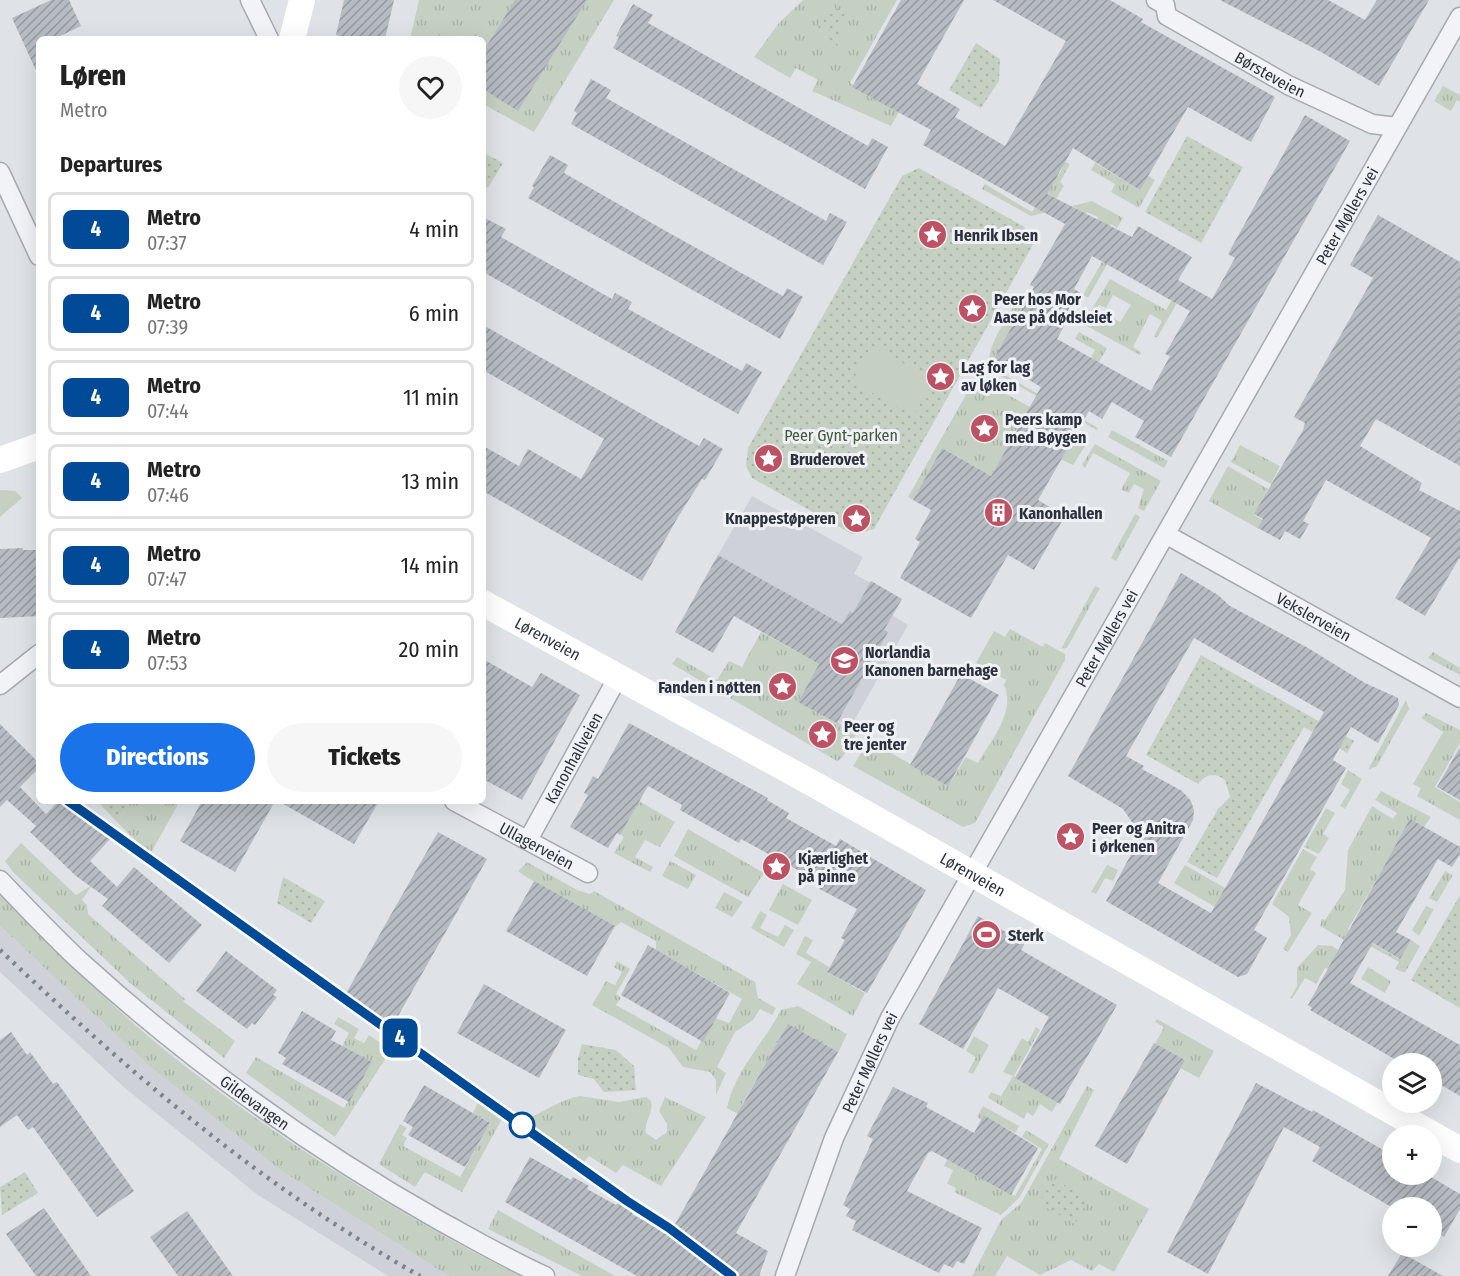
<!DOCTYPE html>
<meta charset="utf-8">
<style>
body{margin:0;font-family:"Fira Sans Condensed",sans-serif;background:#f6f6f6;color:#222;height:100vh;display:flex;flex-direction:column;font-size:22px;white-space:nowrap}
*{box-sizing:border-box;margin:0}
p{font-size:20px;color:#767676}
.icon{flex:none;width:33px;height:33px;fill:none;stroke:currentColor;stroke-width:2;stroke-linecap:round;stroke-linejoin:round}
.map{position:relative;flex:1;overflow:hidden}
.drawer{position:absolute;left:36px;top:36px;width:450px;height:768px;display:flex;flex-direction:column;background:#fff;border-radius:9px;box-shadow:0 6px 24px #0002}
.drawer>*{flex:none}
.badge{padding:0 12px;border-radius:9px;font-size:21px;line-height:39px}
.controls{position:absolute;left:1382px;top:1053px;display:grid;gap:12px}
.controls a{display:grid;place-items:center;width:60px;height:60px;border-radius:50%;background:#fff;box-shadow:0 6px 24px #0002;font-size:30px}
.map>.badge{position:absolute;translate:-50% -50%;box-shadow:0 0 0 3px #fff}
h2{padding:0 24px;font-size:22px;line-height:54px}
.round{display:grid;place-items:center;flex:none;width:63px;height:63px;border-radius:32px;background:#f6f6f6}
.headline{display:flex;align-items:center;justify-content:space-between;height:102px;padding:0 24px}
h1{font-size:28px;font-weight:800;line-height:45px}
.action{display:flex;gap:12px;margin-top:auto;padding:12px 24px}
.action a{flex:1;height:69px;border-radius:36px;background:#1a73e8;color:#fff;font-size:24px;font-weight:800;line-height:69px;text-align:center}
.action a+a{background:#f6f6f6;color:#222}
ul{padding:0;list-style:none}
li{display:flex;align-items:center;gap:18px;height:75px;margin:0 12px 9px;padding:0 12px;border:3px solid #e0e0e0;border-radius:9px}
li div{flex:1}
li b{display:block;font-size:22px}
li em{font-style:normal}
li .badge{min-width:66px;font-weight:700;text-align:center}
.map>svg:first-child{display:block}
.built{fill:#ced2d8}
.grass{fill:url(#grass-tufts);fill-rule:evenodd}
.park{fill:url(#park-dots)}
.garden{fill:#c6d0c2}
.building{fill:url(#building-hatch);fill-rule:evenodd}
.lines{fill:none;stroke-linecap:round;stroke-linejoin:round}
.street-casing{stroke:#a5aab0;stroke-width:21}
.street{stroke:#f2f3f6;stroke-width:18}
.secondary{stroke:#fff;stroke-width:26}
.rail{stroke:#7b838f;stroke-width:4.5;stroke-dasharray:3 6;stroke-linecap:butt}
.line-casing{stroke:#fff;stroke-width:14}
.line{stroke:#004a98;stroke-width:9}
.stop-dot{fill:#fff;stroke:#004a98;stroke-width:3}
.labels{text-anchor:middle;stroke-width:6;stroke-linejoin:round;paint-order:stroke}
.street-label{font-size:16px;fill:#2a313c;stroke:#eff1f5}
.poi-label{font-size:16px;font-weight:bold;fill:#2a313c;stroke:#eff1f5;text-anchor:start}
.park-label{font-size:16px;fill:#3f5639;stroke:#eff1f5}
</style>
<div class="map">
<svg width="1460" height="1276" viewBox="0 0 1460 1276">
<defs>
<pattern id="grass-tufts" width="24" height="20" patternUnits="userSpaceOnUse" patternTransform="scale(1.5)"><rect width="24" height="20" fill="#c6d0c2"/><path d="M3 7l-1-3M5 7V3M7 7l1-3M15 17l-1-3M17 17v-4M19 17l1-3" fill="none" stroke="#aab3a8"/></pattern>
<pattern id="park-dots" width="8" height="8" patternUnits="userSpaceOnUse" patternTransform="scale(1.5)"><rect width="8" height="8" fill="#c6d0c2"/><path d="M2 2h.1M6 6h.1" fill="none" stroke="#aab3a8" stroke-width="1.8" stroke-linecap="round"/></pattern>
<pattern id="building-hatch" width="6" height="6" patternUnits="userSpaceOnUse" patternTransform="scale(1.5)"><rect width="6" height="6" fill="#b7bcc3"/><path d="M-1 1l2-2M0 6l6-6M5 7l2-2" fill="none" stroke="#9599a0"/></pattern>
</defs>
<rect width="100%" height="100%" fill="#dfe3e7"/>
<g class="built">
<polygon points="752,496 863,557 854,574 902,599 892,615 908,625 850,728 838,721 887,632 850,611 842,624 718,555"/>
<polygon points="0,926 148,1065 280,1170 449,1276 388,1276 258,1195 126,1089 0,972"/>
</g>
<g class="grass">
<polygon points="419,0 614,0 534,132 483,104 483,39 410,39"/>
<polygon points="803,0 897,0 850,83 899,112 891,126 812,91 818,80 796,68 790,78 754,57 779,23"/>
<polygon points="1443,86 1460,95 1460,102 1457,100 1451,111 1434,101"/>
<polygon points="1053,156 1070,164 1060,182 1064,186 1048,212 1031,216 982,189 985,184 1032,212 1054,174 1058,176 1063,167 1050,160"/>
<polygon points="1095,163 1139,189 1147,175 1155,180 1139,208 1111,192 1115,184 1091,170"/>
<polygon points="1092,201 1123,218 1117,228 1111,224 1108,228 1096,221 1098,217 1087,212 1085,214 1072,206"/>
<polygon points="1109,250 1114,252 1088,298 1083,295"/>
<path d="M 1110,279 L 1166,310 L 1177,291 L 1182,294 L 1157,338 L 1154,336 L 1162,321 L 1150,314 L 1133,347 L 1141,352 L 1140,355 L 1083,324 ZM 1113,295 L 1131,305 L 1120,322 L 1107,315 L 1103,322 L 1093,316 L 1099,305 L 1106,308 Z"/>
<path d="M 1019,298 L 1041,310 L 1023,307 L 991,367 L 1098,428 L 1097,430 L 992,371 C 980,353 1009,316 1019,298 Z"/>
<polygon points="1079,332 1107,348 1099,362 1091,358 1095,350 1075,339"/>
<polygon points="976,377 1089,440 1073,465 1060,459 1027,412 991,476 942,448 913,500 908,497"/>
<polygon points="1112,430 1168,461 1164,468 1108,437"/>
<polygon points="1095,444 1161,481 1144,511 1138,508 1144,489 1134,484 1129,493 1121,490 1130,473 1093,453 1085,468 1082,465"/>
<polygon points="1240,445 1280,466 1271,484 1231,462"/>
<polygon points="1228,466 1268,489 1254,515 1264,521 1259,529 1209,501"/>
<polygon points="0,490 15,491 22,498 0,517"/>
<polygon points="1135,514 1140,517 1116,561 1111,558"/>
<polygon points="1095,586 1100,588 1067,648 1061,649"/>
<path d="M 1010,629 L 1043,647 L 1045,643 L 1065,654 L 1065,660 L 975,823 L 963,827 L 853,766 L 869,740 L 948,786 L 966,757 L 978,763 C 991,740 1016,712 1004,685 L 1006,680 L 976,663 L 994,631 L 1005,637 Z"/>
<polygon points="761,632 819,664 799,700 857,733 842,758 837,761 672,664 677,657 717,680 729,661 742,667"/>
<polygon points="1433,652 1460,668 1460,675 1428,658"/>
<polygon points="1406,700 1409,709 1377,766 1368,770"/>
<polygon points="1426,713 1460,730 1460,743 1435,787 1460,802 1460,820 1417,796 1421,788 1413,784 1443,732 1421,718"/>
<polygon points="1348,770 1362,779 1345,809 1340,806 1350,790 1341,784"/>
<polygon points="1381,791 1431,817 1424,827 1411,820 1348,929 1399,959 1411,940 1420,946 1405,973 1395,969 1399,962 1361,941 1358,948 1320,926 1322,919 1325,920 1345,890 1348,850 1372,806 1393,819 1397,813 1375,800"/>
<polygon points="129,801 180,801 152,851 146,851 118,823"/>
<polygon points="639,801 675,822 660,847 645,840 635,857 653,867 650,872 614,853 624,837 620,834"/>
<polygon points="1326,808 1335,813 1323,834 1329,838 1319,854 1304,847"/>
<polygon points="688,829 764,873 748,897 674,856"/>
<polygon points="21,843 76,895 92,885 82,900 87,905 88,914 185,999 183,1001 235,1041 224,1058 130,983 13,872 5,861"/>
<polygon points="1303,849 1317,857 1310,869 1316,873 1298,905 1312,913 1288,952 1283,949 1291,935 1289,917 1272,904"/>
<polygon points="670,861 696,875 688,889 662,876"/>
<polygon points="527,862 577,890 590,894 594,891 755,982 758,998 776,1008 772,1015 760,1009 753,1020 735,1032 717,1067 726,1073 716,1095 716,1080 710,1072 683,1067 669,1048 592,1005 606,981 615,985 622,972 614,967 617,961 630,969 616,994 621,998 616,1005 696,1050 715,1018 729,1023 742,999 656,950 656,941 621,922 615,927 528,878 518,871"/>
<polygon points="1107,865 1118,870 1113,881 1105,878 1096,894 1091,892"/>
<polygon points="1185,865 1246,900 1227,914 1174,883"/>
<polygon points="1445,871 1453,875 1437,902 1429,898"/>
<polygon points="783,884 812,900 798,925 769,910"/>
<polygon points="724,892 743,902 732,917 715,908"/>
<path d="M 0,895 C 54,948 107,1003 166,1051 C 272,1136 399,1215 520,1276 L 449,1276 L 280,1170 L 148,1065 L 0,926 Z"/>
<polygon points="1426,906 1434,909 1419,936 1412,930"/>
<polygon points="760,911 767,915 760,928 778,937 785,925 794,930 784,947 751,928"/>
<polygon points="805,936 813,940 806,953 829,967 827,972 865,993 853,1016 797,984 811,962 796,954"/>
<polygon points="1318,945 1332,946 1353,959 1329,969 1325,968 1316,984 1305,978 1292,999 1290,998 1297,986 1297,968"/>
<polygon points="1368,967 1391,981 1385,993 1361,979"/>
<path d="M 798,1006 L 847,1034 L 838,1053 L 787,1027 L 741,1106 L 792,1134 L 788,1142 L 727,1108 C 735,1070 764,1043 781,1010 Z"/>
<polygon points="338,1017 359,1029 354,1038 364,1043 369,1035 391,1050 335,1137 246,1073 256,1057 344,1108 372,1062 341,1048 349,1033 334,1024"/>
<polygon points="1157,1019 1214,1051 1199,1078 1180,1068 1185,1060 1155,1044 1164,1027 1155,1022"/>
<polygon points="1036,1027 1040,1030 1014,1076 1058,1102 1052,1112 1040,1104 1033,1116 1027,1112 1024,1119 988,1098 991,1092 1001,1096 1013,1076 1003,1072 1022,1038 1028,1042"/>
<polygon points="974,1036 989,1045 973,1074 968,1072 976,1057 966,1051"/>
<polygon points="1087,1086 1094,1090 1059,1159 1149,1209 1114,1272 1099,1264 1092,1271 1071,1260 1040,1275 1007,1256 995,1276 972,1276 1001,1220 1021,1203"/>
<path d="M 580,1096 L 619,1102 L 646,1097 L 651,1101 C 654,1113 644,1121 646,1133 L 656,1140 L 667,1132 L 667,1124 L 659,1111 L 665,1097 L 706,1117 L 661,1186 L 623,1165 L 616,1173 L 589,1156 L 584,1162 L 543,1138 L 526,1119 C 544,1112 561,1099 580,1096 Z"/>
<polygon points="479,1101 503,1117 462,1192 425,1172 415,1187 379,1164 400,1124 407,1128 402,1135 407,1138 403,1146 460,1177 490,1123 473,1113"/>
<polygon points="983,1106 1019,1126 1015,1133 988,1118 985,1122 977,1117"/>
<polygon points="1026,1130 1049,1144 1019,1198 1001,1215 954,1192 956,1188 947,1184 953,1170 944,1166 960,1134 961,1165 1015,1196 1042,1149 1022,1137"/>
<polygon points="498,1210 615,1276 582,1276 488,1229"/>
</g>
<g class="park">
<polygon points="830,5 847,15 838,31 843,35 837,46 826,40 829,34 818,27"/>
<polygon points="976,43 1000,59 999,81 981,108 949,90"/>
<polygon points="1187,136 1243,167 1201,243 1145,212"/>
<polygon points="486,154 503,163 488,188 483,185 483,159"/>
<polygon points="919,168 1023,226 1035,241 874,529 852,534 752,478 746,466 748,448 902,176"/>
<path d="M 1201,655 L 1354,741 L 1347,753 L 1304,727 L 1217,878 L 1187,862 L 1218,809 L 1230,797 L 1225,780 C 1215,772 1206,774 1198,784 L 1146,755 Z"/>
<polygon points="97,801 129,801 118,823"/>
<polygon points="283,877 325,901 311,923 277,903"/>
<polygon points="1460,895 1460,1008 1411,980"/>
<polygon points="582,1044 616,1050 634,1066 636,1090 604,1092 594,1079 578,1075 578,1058"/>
<polygon points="25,1172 38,1193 2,1215 0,1187"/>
<polygon points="1054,1179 1089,1198 1075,1224 1038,1203"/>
</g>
<polygon class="garden" points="871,346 933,379 914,415 852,382"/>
<g class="building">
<polygon points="51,0 69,0 81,26 54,39 39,39 39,77 12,18"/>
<polygon points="344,0 394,0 385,39 351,39 336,35"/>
<polygon points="515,0 587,0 518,111 483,89 483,52"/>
<path d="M 901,0 L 964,0 L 917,84 L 960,109 L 955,117 L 1005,146 L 1066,41 L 993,0 L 1110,0 L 1143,19 L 1141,22 L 1275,97 L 1251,142 L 1188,107 L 1140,190 L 1073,148 L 1047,194 L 1132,237 L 1138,226 L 1192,257 L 1178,280 L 1212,299 L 1235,258 L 1228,254 L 1305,115 L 1350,141 L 1171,457 L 1135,437 L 1144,421 L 1112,402 L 1102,419 L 1089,411 L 1038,500 L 1065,516 L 1034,570 L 1008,555 L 971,618 L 900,578 L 920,542 L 915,539 L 931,510 L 913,500 L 942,448 L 991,476 L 1041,387 L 994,359 L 1034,287 L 1030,285 L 1065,224 L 923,145 L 931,130 L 852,87 ZM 1092,256 L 1190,311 L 1165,354 L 1170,356 L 1151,391 L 1057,339 L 1082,294 L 1074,289 Z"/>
<polygon points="1220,0 1328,0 1365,20 1377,0 1429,0 1379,86 1321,52"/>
<polygon points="633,4 653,15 648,23 785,100 868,146 872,138 888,147 865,189 613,48 619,37 616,36"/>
<polygon points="591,79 611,90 606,98 826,221 830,213 847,222 823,265 571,124 577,113 574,111"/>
<polygon points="550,155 568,165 564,173 671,234 783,296 787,288 803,297 780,339 528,198 534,187 532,186"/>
<polygon points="1378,215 1460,262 1460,466 1376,419 1360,446 1422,483 1419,490 1460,511 1460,557 1425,616 1395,598 1431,538 1326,480 1303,521 1309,524 1300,539 1285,531 1280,540 1258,528 1263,519 1254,514 1303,430 1305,423 1294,417 1373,278 1350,265"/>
<polygon points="483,217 506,229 501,237 612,299 615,293 632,302 628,309 742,371 746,363 762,372 738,414 483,272"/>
<polygon points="483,325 699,446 704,438 723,449 705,480 702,479 678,517 642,581 483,491 483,446 519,466 528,449 581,479 604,439 483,370"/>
<polygon points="23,548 23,550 39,550 39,616 0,618 0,549"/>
<polygon points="718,555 842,624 850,611 853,613 871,581 902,599 884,630 888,632 837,723 798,702 819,664 734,616 713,653 675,632"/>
<path d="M 1181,573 L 1218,595 L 1230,606 L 1308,648 L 1365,683 L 1398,698 L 1399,705 L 1378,743 L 1351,727 L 1333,760 L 1346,768 L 1254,930 L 1267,938 L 1247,974 L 1238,977 L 1106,901 L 1135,847 L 1136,828 L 1123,809 L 1068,776 ZM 1194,638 L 1324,712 L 1211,913 L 1158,883 L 1193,820 L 1194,810 L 1191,801 L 1182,791 L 1142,769 L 1144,766 L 1126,756 Z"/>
<polygon points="483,659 532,687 541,673 580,695 522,800 483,779"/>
<polygon points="961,674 999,695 948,786 910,765"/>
<polygon points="629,723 768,798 767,800 789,813 786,818 836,846 840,839 926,890 867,993 827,972 845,940 841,938 857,909 816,887 819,882 794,868 741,839 739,843 680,810 682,805 648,786 620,835 617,833 608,848 570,827 588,795 584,793 593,776 598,779"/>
<polygon points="0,724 39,763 39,768 20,787 46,814 59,801 70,801 110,839 90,861 117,887 134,867 202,925 169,963 102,906 108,899 76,876 30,832 36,826 7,800 0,807"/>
<polygon points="1460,747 1460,800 1437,787"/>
<polygon points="202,801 275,801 235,872 180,841"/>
<polygon points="278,801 379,801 354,844"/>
<polygon points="1410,819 1460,847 1460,854 1452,867 1438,859 1396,932 1411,940 1400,959 1373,943 1350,983 1460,1045 1460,1096 1431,1079 1431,1064 1403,1064 1310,1010 1312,1008 1308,1005"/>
<polygon points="438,832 487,859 393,1025 344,997"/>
<polygon points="534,881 615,926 587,976 506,931"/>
<polygon points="978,916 1025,943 1021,950 1117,1005 1060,1104 1015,1078 1049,1017 998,988 963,1049 919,1024"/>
<polygon points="648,945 730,993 703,1042 621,995"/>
<polygon points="226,951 277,990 273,995 277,997 255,1025 252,1023 247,1029 196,991"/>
<polygon points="484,984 566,1030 539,1078 457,1033"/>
<polygon points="302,1011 336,1031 331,1040 372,1062 349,1102 282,1064 286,1058 278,1053"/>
<polygon points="788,1024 838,1052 736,1233 768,1251 759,1276 637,1276 505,1202 530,1157 571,1180 573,1177 589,1186 587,1189 616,1205 618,1203 634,1211 632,1214 669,1235"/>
<polygon points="11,1032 27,1055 30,1052 53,1084 57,1082 134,1191 97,1217 33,1127 28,1130 17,1115 0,1127 0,1040"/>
<polygon points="1154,1043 1185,1060 1127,1164 1095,1146"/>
<polygon points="1256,1083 1312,1112 1313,1110 1392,1155 1392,1174 1426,1174 1460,1194 1460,1209 1444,1237 1431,1229 1431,1208 1393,1208 1312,1161 1320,1147 1284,1127 1208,1274 1167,1252"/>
<polygon points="424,1085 490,1123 465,1167 408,1135 413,1127 403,1121"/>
<polygon points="893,1087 928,1103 926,1107 974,1133 984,1115 1038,1148 1011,1195 932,1151 928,1153 907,1191 982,1228 964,1264 957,1261 953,1268 944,1264 939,1273 852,1230 856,1221 846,1216 850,1209 843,1205 873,1139 867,1136"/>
<polygon points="44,1208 91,1276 36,1276 6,1234"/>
<polygon points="187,1211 233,1276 178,1276 150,1237"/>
<polygon points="1402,1253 1443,1276 1388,1276"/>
</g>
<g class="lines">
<defs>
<g id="street">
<polyline points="250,0 269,39"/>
<path id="s1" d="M 1156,0 L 1165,5 L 1167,16 L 1288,85 L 1372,124 L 1397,127"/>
<polyline points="0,172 39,256"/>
<path id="s2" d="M 1167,535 L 1460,698"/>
<polyline points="0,685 39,654"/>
<path id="s3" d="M 454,801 L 588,873"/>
<path id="s4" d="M 528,840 L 619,675"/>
<path id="s5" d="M 0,880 C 26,907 52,935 80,961 C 190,1061 311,1148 440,1221 C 475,1240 509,1260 545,1276"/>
<path id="s6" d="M 785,1276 L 834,1138 L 890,1018 L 1460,17"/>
</g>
</defs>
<use href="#street" class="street-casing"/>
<use href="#street" class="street"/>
<g class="secondary">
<polyline points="292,39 302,0"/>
<polyline points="0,460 39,446"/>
<path id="s7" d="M 483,603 L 810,782 L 1460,1150"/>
</g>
<path class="rail" d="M 0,950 C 132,1075 261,1186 420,1276"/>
</g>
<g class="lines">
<defs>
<polyline id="line" points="68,801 627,1201 669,1228 732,1276"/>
</defs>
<use href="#line" class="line-casing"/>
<use href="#line" class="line"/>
</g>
<defs>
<symbol id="sight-disc" viewBox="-11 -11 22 22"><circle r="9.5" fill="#be5265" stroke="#eff1f5"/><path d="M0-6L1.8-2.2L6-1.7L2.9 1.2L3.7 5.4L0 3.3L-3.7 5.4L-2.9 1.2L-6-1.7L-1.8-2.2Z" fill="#fff"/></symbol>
<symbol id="building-disc" viewBox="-11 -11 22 22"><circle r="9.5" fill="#be5265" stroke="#eff1f5"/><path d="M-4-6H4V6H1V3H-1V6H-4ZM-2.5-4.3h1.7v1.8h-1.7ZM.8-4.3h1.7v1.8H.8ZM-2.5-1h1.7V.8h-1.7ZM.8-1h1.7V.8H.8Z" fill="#fff"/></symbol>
<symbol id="school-disc" viewBox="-11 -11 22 22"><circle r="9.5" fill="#be5265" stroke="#eff1f5"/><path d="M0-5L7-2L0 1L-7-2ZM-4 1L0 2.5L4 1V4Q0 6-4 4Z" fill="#fff"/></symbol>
<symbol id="stadium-disc" viewBox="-11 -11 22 22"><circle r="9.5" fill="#be5265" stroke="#eff1f5"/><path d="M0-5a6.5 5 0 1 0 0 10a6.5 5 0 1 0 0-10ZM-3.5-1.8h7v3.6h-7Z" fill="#fff"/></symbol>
</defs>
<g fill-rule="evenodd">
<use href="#sight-disc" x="916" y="218" width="33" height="33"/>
<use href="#sight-disc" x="956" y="292" width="33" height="33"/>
<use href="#sight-disc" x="924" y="360" width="33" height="33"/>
<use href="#sight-disc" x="968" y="412" width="33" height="33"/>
<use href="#sight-disc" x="752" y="442" width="33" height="33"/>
<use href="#building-disc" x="982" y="496" width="33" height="33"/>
<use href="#sight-disc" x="840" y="502" width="33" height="33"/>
<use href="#school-disc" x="828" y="644" width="33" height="33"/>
<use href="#sight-disc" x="766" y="670" width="33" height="33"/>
<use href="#sight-disc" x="806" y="718" width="33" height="33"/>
<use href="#sight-disc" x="1054" y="820" width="33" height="33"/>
<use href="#sight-disc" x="760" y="850" width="33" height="33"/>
<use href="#stadium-disc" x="970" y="918" width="33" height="33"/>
</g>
<circle class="stop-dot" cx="522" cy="1125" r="12"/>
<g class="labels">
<g class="street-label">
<text dy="6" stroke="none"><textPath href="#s1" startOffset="140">Børsteveien</textPath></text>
<text dy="6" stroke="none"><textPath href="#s6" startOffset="1202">Peter Møllers vei</textPath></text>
<text dy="6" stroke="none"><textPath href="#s2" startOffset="168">Vekslerveien</textPath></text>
<text dy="6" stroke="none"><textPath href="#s7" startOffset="74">Lørenveien</textPath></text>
<text dy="6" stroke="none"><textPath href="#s6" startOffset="716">Peter Møllers vei</textPath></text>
<text dy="6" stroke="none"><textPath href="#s4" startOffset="94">Kanonhallveien</textPath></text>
<text dy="6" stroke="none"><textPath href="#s3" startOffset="94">Ullagerveien</textPath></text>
<text dy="6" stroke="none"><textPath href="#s7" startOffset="560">Lørenveien</textPath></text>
<text dy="6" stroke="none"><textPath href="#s6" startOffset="230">Peter Møllers vei</textPath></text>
<text dy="6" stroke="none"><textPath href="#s5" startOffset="339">Gildevangen</textPath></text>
</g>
<g class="poi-label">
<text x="954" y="241">Henrik Ibsen</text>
<text x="994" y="305">Peer hos Mor<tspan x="994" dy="18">Aase på dødsleiet</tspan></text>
<text x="961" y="373">Lag for lag<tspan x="961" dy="18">av løken</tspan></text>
<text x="1005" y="425">Peers kamp<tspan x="1005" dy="18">med Bøygen</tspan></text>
<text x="790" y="465">Bruderovet</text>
<text x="1019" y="519">Kanonhallen</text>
<text x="836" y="524" text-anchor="end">Knappestøperen</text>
<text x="865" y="658">Norlandia<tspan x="865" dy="18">Kanonen barnehage</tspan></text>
<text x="761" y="693" text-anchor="end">Fanden i nøtten</text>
<text x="844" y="732">Peer og<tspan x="844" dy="18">tre jenter</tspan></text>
<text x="1092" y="834">Peer og Anitra<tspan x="1092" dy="18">i ørkenen</tspan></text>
<text x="798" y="864">Kjærlighet<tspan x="798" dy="18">på pinne</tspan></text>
<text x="1008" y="941">Sterk</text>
</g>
<g class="park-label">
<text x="841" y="441">Peer Gynt-parken</text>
</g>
</g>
</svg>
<div class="controls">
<a><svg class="icon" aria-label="layers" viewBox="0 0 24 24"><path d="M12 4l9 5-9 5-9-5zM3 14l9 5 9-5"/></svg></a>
<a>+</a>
<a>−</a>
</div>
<b class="badge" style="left:400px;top:1038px;background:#004a98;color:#fff">4</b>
<section class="drawer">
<div class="headline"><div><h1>Løren</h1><p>Metro</p></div><a class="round"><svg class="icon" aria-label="heart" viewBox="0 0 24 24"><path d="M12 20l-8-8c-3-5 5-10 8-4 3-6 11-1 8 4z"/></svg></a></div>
<h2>Departures</h2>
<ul>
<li><span class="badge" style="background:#004a98;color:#fff">4</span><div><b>Metro</b><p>07:37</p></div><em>4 min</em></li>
<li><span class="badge" style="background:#004a98;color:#fff">4</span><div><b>Metro</b><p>07:39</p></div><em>6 min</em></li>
<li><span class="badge" style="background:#004a98;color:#fff">4</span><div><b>Metro</b><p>07:44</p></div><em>11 min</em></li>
<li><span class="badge" style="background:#004a98;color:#fff">4</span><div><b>Metro</b><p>07:46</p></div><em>13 min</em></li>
<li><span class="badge" style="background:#004a98;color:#fff">4</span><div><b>Metro</b><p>07:47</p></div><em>14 min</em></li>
<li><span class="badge" style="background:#004a98;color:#fff">4</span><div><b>Metro</b><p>07:53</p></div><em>20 min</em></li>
</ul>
<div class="action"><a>Directions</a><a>Tickets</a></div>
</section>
</div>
